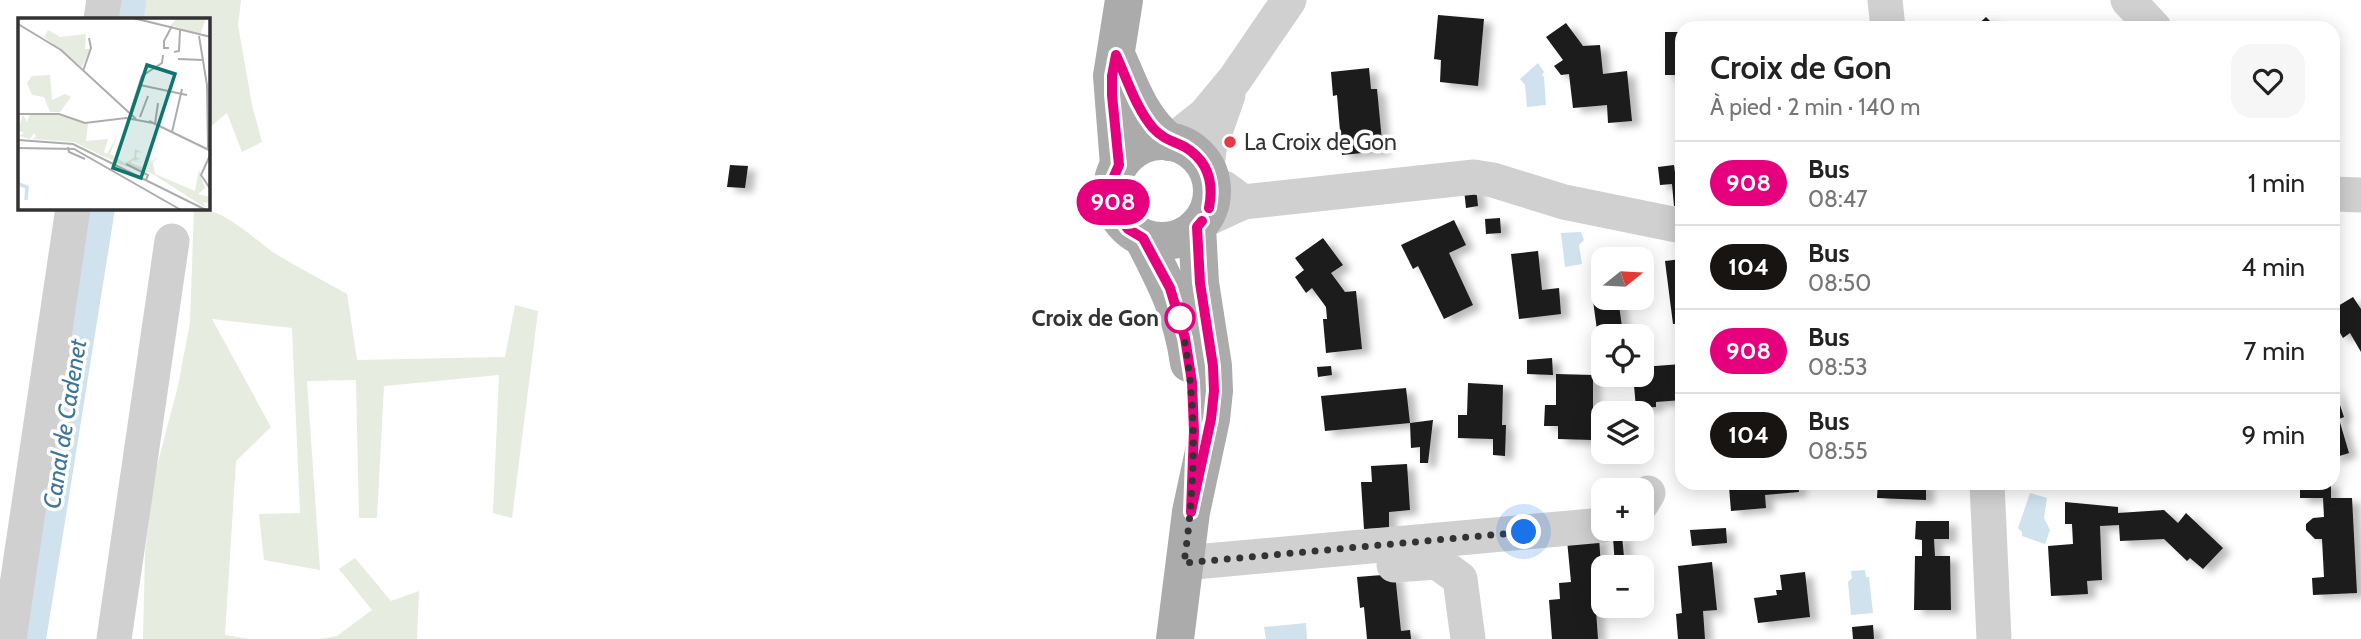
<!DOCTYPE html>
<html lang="fr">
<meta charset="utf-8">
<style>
body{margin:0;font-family:Cabin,sans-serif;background:#f6f6f6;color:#222;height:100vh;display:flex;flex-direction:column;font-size:26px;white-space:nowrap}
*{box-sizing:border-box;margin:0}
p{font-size:23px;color:#767676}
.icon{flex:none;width:38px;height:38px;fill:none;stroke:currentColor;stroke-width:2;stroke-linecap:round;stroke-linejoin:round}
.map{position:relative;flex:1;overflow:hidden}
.panel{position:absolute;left:1675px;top:21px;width:665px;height:469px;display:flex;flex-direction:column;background:#fff;border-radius:21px;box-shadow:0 4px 18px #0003}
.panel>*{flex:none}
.badge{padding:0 14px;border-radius:23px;font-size:24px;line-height:46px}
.needle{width:46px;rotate:72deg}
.controls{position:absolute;left:1591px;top:247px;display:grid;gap:14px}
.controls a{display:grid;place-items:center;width:63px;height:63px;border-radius:14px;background:#fff;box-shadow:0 4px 18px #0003;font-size:35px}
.you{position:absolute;width:35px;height:35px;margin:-18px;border:5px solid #fff;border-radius:50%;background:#1a73e8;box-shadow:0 0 0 10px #1a73e833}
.map>.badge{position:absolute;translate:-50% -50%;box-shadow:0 0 0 4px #fff}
.round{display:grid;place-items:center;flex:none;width:74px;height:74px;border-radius:21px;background:#f6f6f6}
.overview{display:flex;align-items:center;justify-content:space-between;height:119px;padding:0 35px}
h1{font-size:33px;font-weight:600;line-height:52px}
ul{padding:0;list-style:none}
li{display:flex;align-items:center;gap:21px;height:84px;padding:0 35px;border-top:2px solid #e0e0e0}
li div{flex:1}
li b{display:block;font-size:26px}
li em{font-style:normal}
li .badge{min-width:77px;font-weight:700;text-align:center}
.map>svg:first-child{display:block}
.green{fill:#e6ecdf}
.water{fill:#cfe2ee}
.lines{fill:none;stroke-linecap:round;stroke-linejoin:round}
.canal{stroke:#cfe2ee;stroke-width:30}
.building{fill:#1a1a1a;filter:url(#shadow)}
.minor{stroke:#d0d0d0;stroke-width:35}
.major{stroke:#ababab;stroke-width:38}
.line-casing{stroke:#fff;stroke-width:16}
.line{stroke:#e6007e;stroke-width:10}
.walk{stroke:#333;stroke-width:7;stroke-dasharray:0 12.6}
.poi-dot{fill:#e63946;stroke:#fff;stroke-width:2.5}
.stop-dot{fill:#fff;stroke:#e6007e;stroke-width:3.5}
.labels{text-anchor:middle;stroke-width:7;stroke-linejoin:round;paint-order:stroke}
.poi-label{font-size:23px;fill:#333;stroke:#fff;text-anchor:start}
.stop-label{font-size:23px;font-weight:bold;fill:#333;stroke:#fff;text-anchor:end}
.water-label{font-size:24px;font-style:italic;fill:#3f7597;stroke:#fff}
.inset-river{fill:none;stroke:#cfe2ee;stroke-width:3.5}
.inset-road{fill:none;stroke:#adadad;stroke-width:2}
.view{fill:#0f766e;fill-opacity:0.15;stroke:#0f766e;stroke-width:3.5}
.inset-edge{fill:none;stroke:#333;stroke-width:3.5}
</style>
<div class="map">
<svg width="2361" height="639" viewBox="0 0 2361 639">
<defs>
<filter id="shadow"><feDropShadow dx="8" dy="4.5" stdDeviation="3.5" flood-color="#0004"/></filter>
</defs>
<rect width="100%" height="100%" fill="#fff"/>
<g class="green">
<polygon points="141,0 241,0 238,25 252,105 262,142 242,152 227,113 209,128 208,136 208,19 138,19"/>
<path d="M 194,208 C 225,208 254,240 279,256 C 301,269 324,281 347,294 L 357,360 L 505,357 L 515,305 L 538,311 L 512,518 L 493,513 L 499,375 L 384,386 L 377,518 L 359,518 L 356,380 L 307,381 L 320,570 L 264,560 L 259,514 L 300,513 L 292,328 L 212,319 L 271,427 L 236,461 L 225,635 L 250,639 L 143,639 L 145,553 L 154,477 L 178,386 L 190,323 Z"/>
<polygon points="355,558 391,601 419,591 417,639 320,639 337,636 372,610 339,569"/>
</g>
<g class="water">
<polygon points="1538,63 1544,72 1542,75 1544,77 1546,105 1527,107 1525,85 1520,79"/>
<polygon points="1581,232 1584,240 1579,245 1582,264 1565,267 1561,233"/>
<polygon points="2030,493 2047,498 2044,518 2050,530 2045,544 2022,536 2022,532 2018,528"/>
<polygon points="1865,570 1866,577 1869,577 1873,613 1851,615 1848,582 1852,578 1851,571"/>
<polygon points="1306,623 1307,639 1266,639 1264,627"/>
</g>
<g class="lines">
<g class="canal">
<polyline points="129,19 131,0"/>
<polyline points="31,639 100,208"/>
</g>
</g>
<g class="building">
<polygon points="1438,15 1484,19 1478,86 1440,82 1441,60 1434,59"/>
<polygon points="1986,17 1997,28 1974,28"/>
<polygon points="1566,23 1583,46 1600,45 1603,74 1627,71 1632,121 1608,123 1607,105 1573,108 1569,74 1561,75 1554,66 1563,60 1546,37"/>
<rect x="1665" y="32" width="17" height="43"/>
<polygon points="1369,68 1371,89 1377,89 1383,151 1342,155 1337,95 1333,96 1331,72"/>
<polygon points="730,165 748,166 745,188 727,187"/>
<polygon points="1674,165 1675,173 1682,172 1682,205 1674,206 1672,184 1660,185 1658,167"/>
<polygon points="1476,187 1478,206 1466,208 1464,189"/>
<polygon points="1500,218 1501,233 1486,234 1485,219"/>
<polygon points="1454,220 1466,245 1449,253 1473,305 1444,319 1418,266 1413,269 1401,245"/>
<polygon points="1323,238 1343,265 1331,273 1345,292 1356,291 1362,349 1326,353 1323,319 1327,319 1326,307 1312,288 1306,293 1295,277 1304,270 1295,258"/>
<polygon points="1538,251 1542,290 1559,288 1561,314 1519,319 1511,254"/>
<polygon points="1631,253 1632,259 1603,259 1603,275 1601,275 1599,257"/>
<polygon points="1682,259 1682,323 1673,324 1665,261"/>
<polygon points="1603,292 1603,298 1618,298 1622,327 1597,330 1592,293"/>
<polygon points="2353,297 2361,309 2361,352 2350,333 2343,338 2333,321 2333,309"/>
<polygon points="1552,358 1553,375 1527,374 1527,360"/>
<polygon points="1682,364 1682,400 1656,402 1656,407 1636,408 1633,374 1642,374 1642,367"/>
<polygon points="1331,366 1332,375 1318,377 1317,367"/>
<polygon points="1556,374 1593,375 1593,440 1558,439 1558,426 1544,426 1545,405 1556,405"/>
<polygon points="1468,383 1503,385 1502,425 1506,425 1505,456 1493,455 1493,439 1458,438 1458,415 1467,415"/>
<polygon points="2333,384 2344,417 2339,419 2349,453 2333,458"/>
<polygon points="1406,388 1410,423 1433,420 1428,463 1420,463 1420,447 1411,448 1410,423 1325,431 1321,396"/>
<polygon points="1407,464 1410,510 1389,512 1389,528 1364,529 1361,482 1372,482 1371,466"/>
<polygon points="1742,483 1798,483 1799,492 1765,495 1766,508 1731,511 1729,487 1743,486"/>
<polygon points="1878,483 1926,483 1926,500 1877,498"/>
<polygon points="2300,483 2331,483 2331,498 2352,498 2357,593 2313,595 2312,578 2324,577 2322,539 2315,539 2306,530 2306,524 2313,518 2324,517 2323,498 2300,498"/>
<polygon points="2065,502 2118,507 2118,513 2164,510 2178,523 2186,513 2223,548 2203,569 2190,558 2187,561 2164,539 2120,541 2119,525 2100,526 2102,580 2087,581 2088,594 2051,596 2048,546 2073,544 2072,524 2065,524"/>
<polygon points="1916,521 1949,521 1949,539 1934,539 1935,556 1950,556 1951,610 1914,610 1915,556 1922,556 1922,540 1915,539"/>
<polygon points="1726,528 1727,543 1692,546 1690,530"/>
<polygon points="1622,536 1625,567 1615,567 1613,537"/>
<polygon points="1599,538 1603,595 1595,596 1598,639 1552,639 1549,600 1560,599 1559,583 1571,582 1567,540"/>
<polygon points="1712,562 1717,610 1703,611 1705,639 1678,639 1676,614 1682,613 1678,566"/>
<polygon points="1805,572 1810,617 1758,623 1754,598 1777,595 1776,590 1782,590 1780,575"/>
<polygon points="1395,574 1401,631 1410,630 1411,639 1367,639 1364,607 1360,608 1357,577"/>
<polygon points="1873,625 1874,639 1853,639 1852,627"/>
</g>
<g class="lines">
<g class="minor">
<polyline points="1885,0 1888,28"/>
<polyline points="2128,0 2154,28"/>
<polyline points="101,19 104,0"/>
<polyline points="1171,142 1205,115 1235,79 1289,0"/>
<polyline points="1207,170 1209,149 1228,95"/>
<polyline points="2333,194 2361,195"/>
<polyline points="1243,202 1474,177 1493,180 1564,202 1682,226"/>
<polyline points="1202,221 1243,202 1224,188"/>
<polyline points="1987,483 1994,639"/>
<polyline points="1642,503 1648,493"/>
<polyline points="1184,563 1603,525"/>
<polyline points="1394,565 1437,562 1460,579 1468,639"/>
<polyline points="9,639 73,208"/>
<polyline points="114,639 172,241"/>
</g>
<g class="major">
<path d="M 1119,61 C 1132,92 1142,119 1169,142"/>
<circle cx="1162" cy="191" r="50"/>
<polyline points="1119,165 1112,76 1124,0"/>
<path d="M 1143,238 C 1166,283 1182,313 1189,363"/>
<polyline points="1175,639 1191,512 1211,419 1214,391 1213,366 1200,283 1197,227"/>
</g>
</g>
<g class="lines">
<defs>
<path id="line" d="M 1202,221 L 1197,227 L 1200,283 L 1213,366 L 1214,391 L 1211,419 L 1191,512 L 1194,431 L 1192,382 L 1185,338 L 1170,288 L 1143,238 L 1128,229 L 1117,215 L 1112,198 L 1112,181 L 1119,165 L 1112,95 L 1112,76 L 1116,55 C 1127,79 1136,108 1153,128 C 1163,139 1173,141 1185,147 C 1208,161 1214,183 1209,208"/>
</defs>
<use href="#line" class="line-casing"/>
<use href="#line" class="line"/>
<path class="walk" d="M 1180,318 C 1198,399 1196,481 1184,563 L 1524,532"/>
</g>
<circle class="poi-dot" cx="1230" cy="142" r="7"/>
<circle class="stop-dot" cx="1180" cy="318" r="14"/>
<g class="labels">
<g class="poi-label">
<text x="1244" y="150">La Croix de Gon</text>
</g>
<g class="stop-label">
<text x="1159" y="326">Croix de Gon</text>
</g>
<g class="water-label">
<text transform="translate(65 424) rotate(-81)" y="8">Canal de Cadenet</text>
</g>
</g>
<g transform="translate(18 18)">
<rect width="192" height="192" fill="#fff"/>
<path d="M 159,0 L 188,0 L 182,17 L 153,7 ZM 30,12 L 42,19 L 68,16 L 67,31 L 72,31 L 64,49 L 26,19 ZM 32,57 L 34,82 L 47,76 L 53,79 L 42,94 L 32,94 L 26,79 L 14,77 L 9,65 L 14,58 ZM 5,97 L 9,104 L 12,97 L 40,97 L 70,106 L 68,123 L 90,121 L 86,134 L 89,136 L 101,114 L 92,136 L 107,145 L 116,140 L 117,131 L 125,135 L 119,134 L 118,139 L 123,141 L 117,142 L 125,145 L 114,142 L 113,145 L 126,150 L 127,141 L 135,143 L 137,139 L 144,143 L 138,140 L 135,145 L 137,156 L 177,173 L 181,152 L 187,170 L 180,176 L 192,179 L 192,186 L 185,184 L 188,190 L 133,155 L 104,147 L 56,124 L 14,121 L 18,119 L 16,115 L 12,121 L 1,118 L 6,115 L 0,112 Z" fill="#e6ecdf"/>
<path class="inset-river" d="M 0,166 L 9,169 L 8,182"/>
<path class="inset-road" d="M 115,0 L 193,19M 0,6 L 43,32 L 118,101M 181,18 L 189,67 L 190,130M 151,30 L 146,30 L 146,23 L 154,8M 156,34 L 161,33 L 162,12M 160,41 L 185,42M 65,53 L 73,30 L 71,20M 122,67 L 169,77M 113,92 L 124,58 L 144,45 L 145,37M 0,96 L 41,96 L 67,105 L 108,100 L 135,105M 122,99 L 130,78M 131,103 L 193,133M 137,106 L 140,85M 154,114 L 164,71M 0,122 L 55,126 L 188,192M 50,129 L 51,134 L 67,141M 0,130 L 56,131 L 163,192M 193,135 L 183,157 L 193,172M 108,146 L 130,157 L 128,162"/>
<path class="view" d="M 129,47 L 157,56 L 123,160 L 95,150 Z"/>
<rect width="192" height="192" class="inset-edge"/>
</g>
</svg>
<div class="controls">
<a><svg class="needle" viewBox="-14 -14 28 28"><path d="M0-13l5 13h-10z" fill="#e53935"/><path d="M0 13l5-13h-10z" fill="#767676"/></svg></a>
<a><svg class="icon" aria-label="locate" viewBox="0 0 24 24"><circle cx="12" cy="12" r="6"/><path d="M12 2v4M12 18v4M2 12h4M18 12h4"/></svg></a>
<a><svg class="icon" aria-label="layers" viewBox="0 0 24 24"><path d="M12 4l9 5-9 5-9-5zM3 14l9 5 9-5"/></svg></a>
<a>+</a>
<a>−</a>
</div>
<div class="you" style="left:1524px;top:532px"></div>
<b class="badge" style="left:1113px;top:202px;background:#e6007e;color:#fff">908</b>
<section class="panel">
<div class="overview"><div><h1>Croix de Gon</h1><p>À pied · 2 min · 140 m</p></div><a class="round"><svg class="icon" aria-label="heart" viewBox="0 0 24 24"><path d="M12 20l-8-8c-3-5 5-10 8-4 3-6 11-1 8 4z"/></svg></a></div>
<ul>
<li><span class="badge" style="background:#e6007e;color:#fff">908</span><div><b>Bus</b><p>08:47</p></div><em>1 min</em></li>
<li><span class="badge" style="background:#171412;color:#fff">104</span><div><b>Bus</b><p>08:50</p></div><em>4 min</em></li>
<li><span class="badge" style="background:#e6007e;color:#fff">908</span><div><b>Bus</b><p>08:53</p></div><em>7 min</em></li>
<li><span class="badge" style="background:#171412;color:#fff">104</span><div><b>Bus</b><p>08:55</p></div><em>9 min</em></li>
</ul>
</section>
</div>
